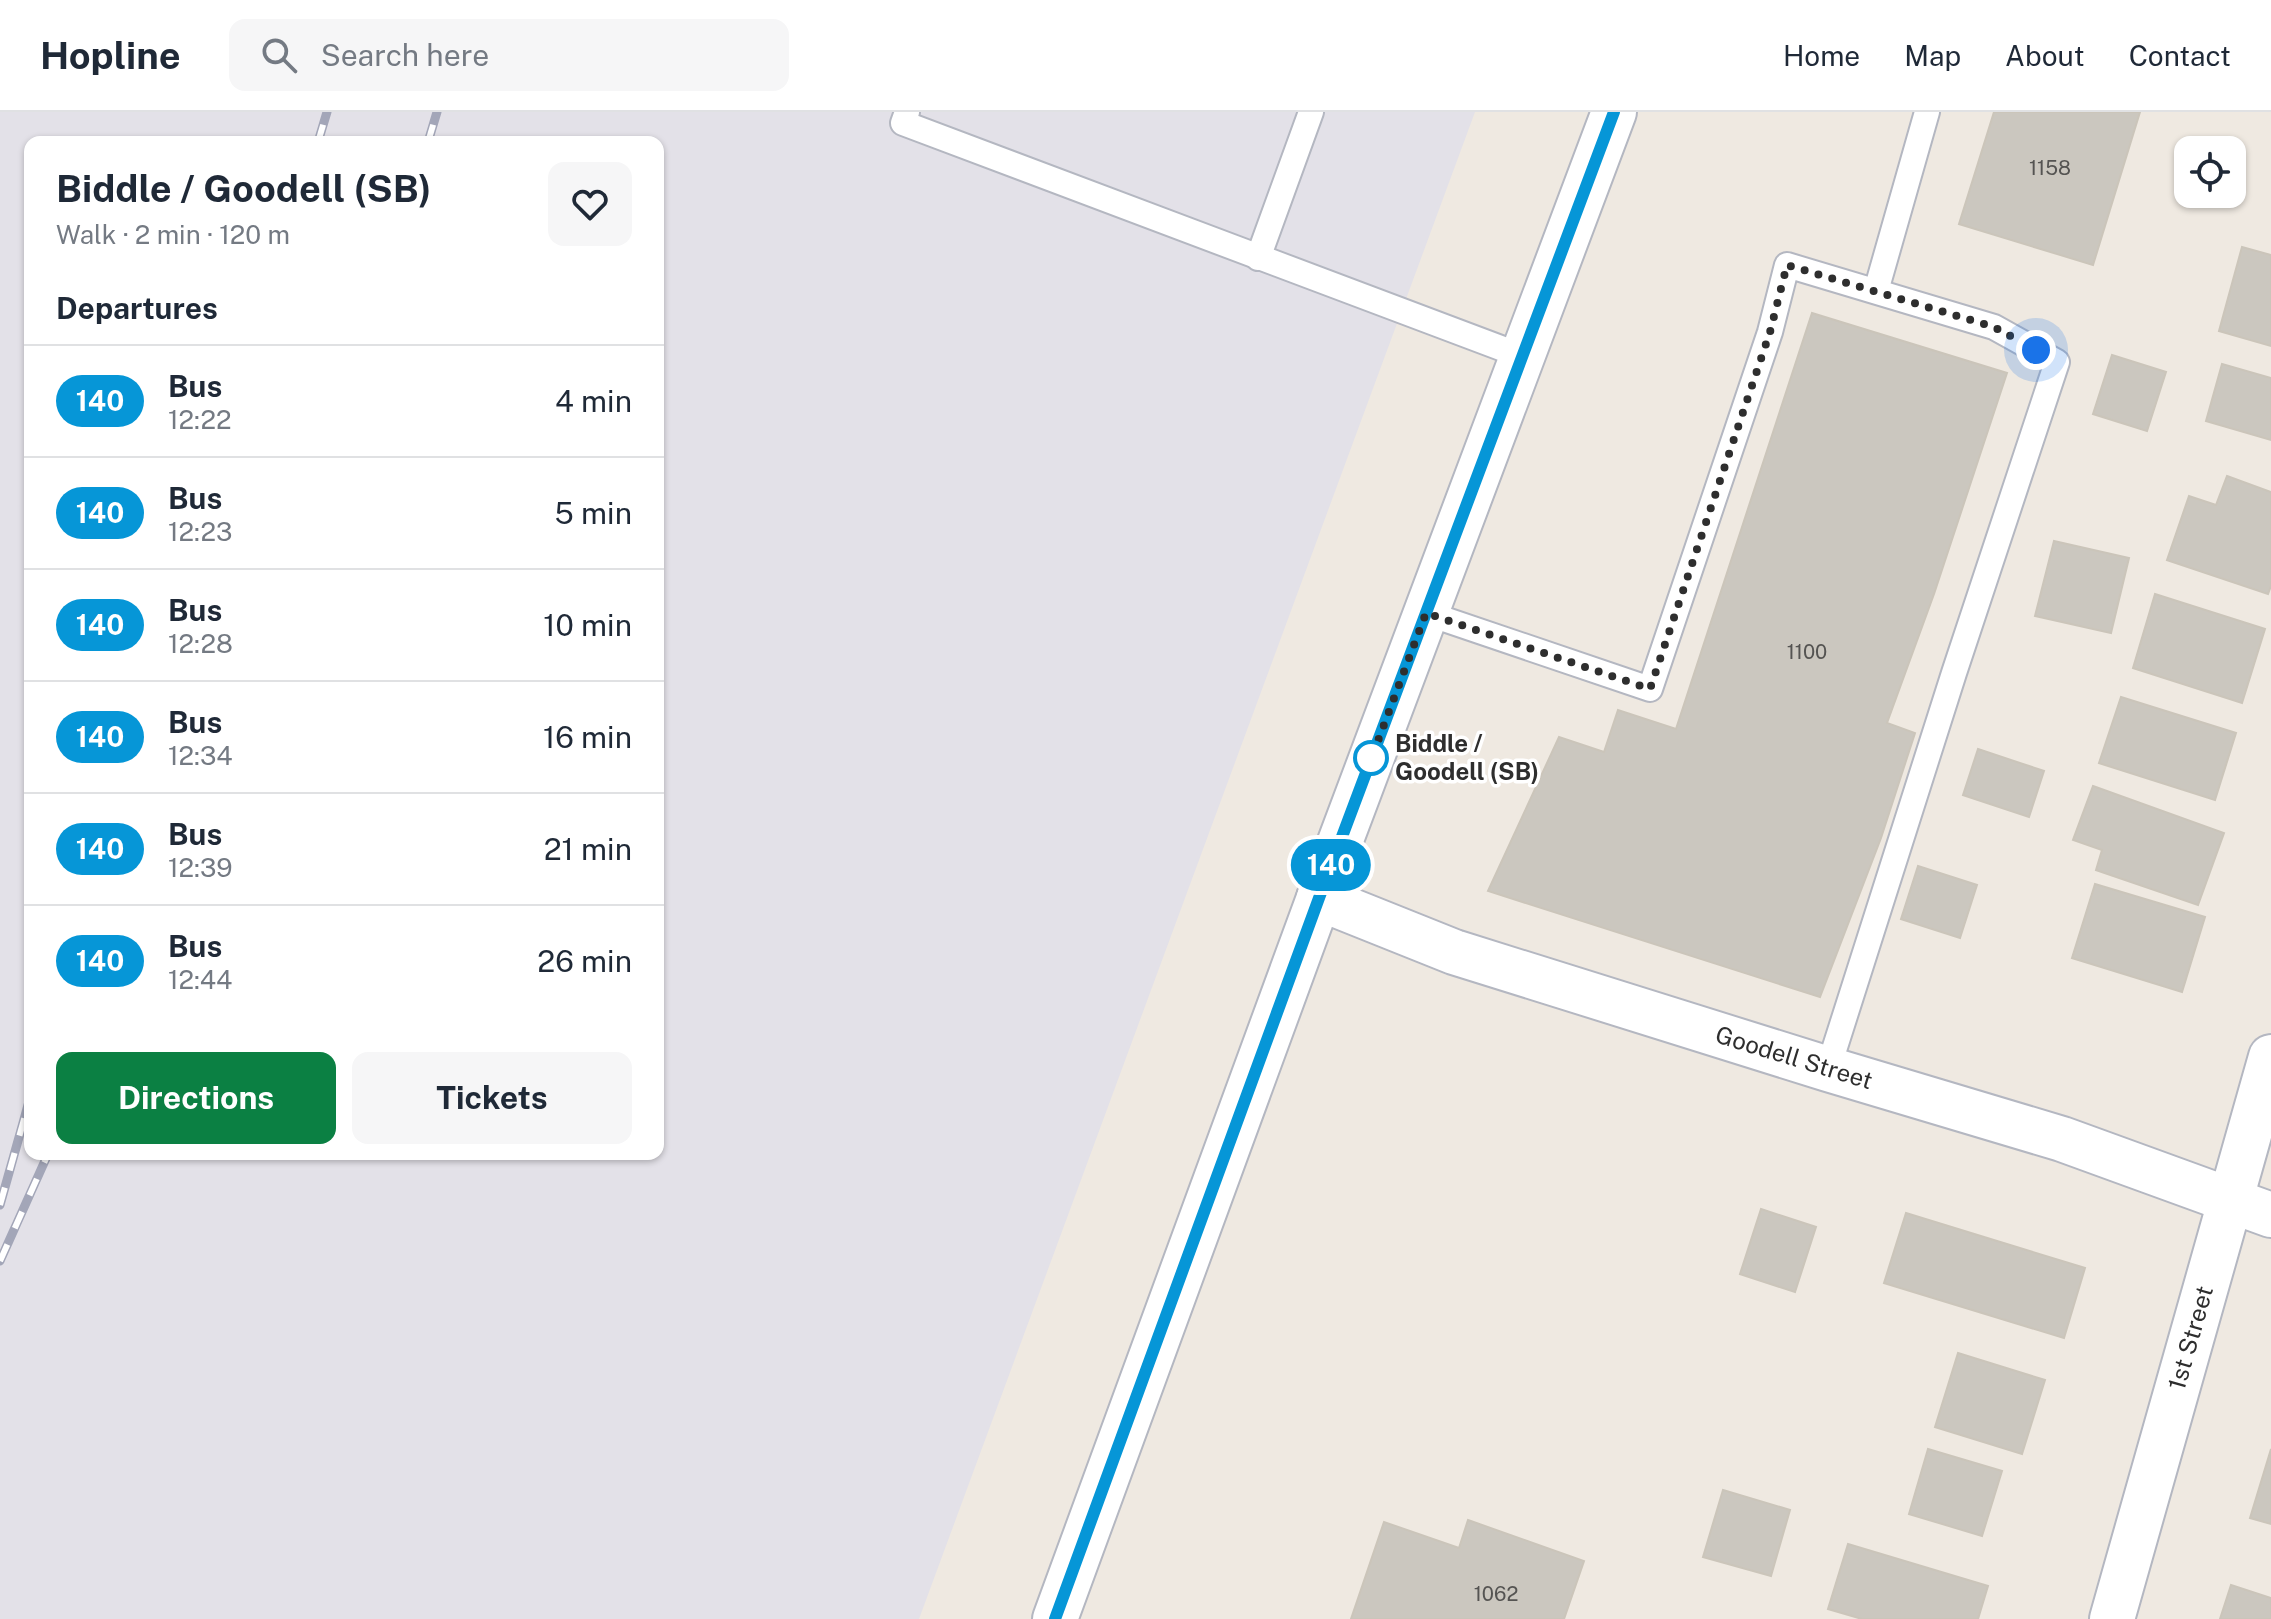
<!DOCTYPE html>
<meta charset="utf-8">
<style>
body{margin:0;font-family:"Public Sans",sans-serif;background:#f6f6f7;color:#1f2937;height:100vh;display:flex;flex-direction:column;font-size:30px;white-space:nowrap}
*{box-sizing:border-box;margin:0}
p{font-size:26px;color:#747a83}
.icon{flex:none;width:44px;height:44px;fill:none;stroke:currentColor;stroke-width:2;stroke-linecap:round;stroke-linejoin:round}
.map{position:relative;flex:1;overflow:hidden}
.drawer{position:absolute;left:24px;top:24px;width:640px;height:1024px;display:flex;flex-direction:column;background:#fff;border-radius:16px;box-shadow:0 2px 6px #0004}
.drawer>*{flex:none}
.badge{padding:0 16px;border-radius:26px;font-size:28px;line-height:52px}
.tools{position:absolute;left:2174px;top:24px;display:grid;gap:16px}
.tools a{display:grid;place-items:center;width:72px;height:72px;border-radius:16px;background:#fff;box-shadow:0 2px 6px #0004;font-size:40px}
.you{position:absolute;width:40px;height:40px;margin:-20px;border:6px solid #fff;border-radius:50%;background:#1a73e8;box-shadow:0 0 0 12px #1a73e833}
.map>.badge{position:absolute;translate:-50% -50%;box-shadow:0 0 0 4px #fff}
h2{padding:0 32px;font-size:30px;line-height:72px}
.round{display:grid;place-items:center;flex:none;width:84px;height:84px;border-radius:16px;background:#f6f6f7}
.summary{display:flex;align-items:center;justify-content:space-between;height:136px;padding:0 32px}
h1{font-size:38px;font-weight:700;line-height:60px}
.button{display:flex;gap:16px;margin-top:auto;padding:16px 32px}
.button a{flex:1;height:92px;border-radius:16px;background:#0b8043;color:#fff;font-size:32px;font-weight:700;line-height:92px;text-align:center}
.button a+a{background:#f6f6f7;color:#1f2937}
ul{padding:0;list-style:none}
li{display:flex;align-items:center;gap:24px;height:112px;padding:0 32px;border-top:2px solid #e0e1e3}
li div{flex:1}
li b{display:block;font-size:30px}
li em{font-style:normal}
li .badge{min-width:88px;font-weight:700;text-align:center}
header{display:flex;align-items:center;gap:48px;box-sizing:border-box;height:112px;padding:0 40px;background:#fff;border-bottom:2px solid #e0e1e3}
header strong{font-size:38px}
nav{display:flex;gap:44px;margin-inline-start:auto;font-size:28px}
.search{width:560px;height:72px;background:#f6f6f7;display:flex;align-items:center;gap:20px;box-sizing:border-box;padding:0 28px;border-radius:16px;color:#747a83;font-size:30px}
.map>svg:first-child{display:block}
.industrial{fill:#e3e1e8;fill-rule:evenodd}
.building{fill:#cbc7bf;stroke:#cbc5ba;stroke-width:2}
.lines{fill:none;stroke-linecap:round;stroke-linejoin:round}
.lane-casing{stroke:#b4b7c1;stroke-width:28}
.street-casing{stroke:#b4b7c1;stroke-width:48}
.secondary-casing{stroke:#b4b7c1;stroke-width:48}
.lane{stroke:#fff;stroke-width:24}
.street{stroke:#fff;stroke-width:44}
.secondary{stroke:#fff;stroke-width:44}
.rail-casing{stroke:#a3a6b8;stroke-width:9}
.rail{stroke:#fff;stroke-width:6;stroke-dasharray:18;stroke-linecap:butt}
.line-casing{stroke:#fff;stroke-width:18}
.line{stroke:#0696d7;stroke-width:12}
.walk{stroke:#2e2e2e;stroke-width:8;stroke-dasharray:0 14.4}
.stop-dot{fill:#fff;stroke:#0696d7;stroke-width:4}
.labels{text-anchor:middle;stroke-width:7;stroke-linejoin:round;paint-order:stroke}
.number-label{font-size:20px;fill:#555452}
.stop-label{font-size:24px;font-weight:bold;fill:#2e2e2e;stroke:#fff;text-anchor:start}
.street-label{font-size:24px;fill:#2e2e2e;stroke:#fff}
</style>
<header>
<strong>Hopline</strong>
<div class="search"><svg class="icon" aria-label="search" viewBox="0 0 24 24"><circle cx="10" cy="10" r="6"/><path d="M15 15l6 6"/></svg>Search here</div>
<nav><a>Home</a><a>Map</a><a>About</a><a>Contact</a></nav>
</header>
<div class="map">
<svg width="2271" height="1507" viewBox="0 0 2271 1507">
<rect width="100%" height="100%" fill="#efe9e1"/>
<path class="industrial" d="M 0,0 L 1475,0 L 919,1507 L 0,1507 ZM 30,30 L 658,30 L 658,1042 L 30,1042 Z"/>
<g class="building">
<polygon points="1994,0 2140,0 2093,153 1959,112"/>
<polygon points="2242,135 2271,143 2271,234 2219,219"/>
<polygon points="1812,201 2007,261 1934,482 1887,611 1915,621 1881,726 1820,885 1488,779 1559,625 1604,640 1618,598 1676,617"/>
<polygon points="2112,243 2166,260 2147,319 2093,302"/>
<polygon points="2222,252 2271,266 2271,328 2206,309"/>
<polygon points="2227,364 2271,380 2271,474 2268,482 2167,448 2189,384 2216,393"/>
<polygon points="2054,429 2129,446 2111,521 2035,504"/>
<polygon points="2155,482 2265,517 2242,591 2133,556"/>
<polygon points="2121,585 2236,621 2215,688 2099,651"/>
<polygon points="1978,637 2044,659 2029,705 1963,683"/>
<polygon points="2093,674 2224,721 2198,793 2096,758 2102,738 2073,728"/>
<polygon points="1918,754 1977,773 1960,826 1901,807"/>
<polygon points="2095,772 2205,805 2182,880 2072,846"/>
<polygon points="1761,1097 1816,1115 1795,1180 1740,1162"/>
<polygon points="1906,1101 2085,1156 2064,1226 1884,1171"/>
<polygon points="1958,1241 2045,1268 2022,1342 1935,1315"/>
<polygon points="1928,1337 2002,1359 1982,1424 1909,1402"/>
<polygon points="2271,1337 2271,1412 2250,1406"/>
<polygon points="1723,1378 1790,1398 1771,1464 1703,1445"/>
<polygon points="1468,1408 1584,1449 1564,1507 1351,1507 1384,1410 1459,1436"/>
<polygon points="1848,1432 1988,1474 1978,1507 1862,1507 1828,1497"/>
<polygon points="2231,1473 2271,1486 2271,1507 2220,1507"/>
</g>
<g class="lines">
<defs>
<g id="lane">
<polyline points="907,0 903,11 1522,244"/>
<polyline points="1258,146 1311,0"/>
<polyline points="1876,179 1927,0"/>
<polyline points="1426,501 1650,577 1770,220 1787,153 1994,215 2057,250 1954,561 1828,957"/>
</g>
<g id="street">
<polyline points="1319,786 1454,840 1828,957 2062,1027 2271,1103"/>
<polyline points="2112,1507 2271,945"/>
</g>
<polyline id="secondary" points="1055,1507 1319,786 1614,0"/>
</defs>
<use href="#lane" class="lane-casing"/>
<use href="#street" class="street-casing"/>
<use href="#secondary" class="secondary-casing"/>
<use href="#lane" class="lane"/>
<use href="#street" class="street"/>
<use href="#secondary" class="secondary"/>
<defs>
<g id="rail">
<polyline points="318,30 327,0"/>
<polyline points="428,30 437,0"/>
<polyline points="0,1093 30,986"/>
<polyline points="0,1149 48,1042"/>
</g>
</defs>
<use href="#rail" class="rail-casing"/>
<use href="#rail" class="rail"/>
</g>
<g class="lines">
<defs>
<polyline id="line" points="1055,1507 1319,786 1614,0"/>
</defs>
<use href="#line" class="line-casing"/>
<use href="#line" class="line"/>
<polyline class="walk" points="1371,646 1370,650 1426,501 1650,577 1770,220 1787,153 1994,215 2036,238"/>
</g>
<circle class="stop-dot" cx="1371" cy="646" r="16"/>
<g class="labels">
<g class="number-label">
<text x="2050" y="63">1158</text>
<text x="1807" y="547">1100</text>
<text x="1496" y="1489">1062</text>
</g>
<g class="stop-label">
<text x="1395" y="640">Biddle /<tspan x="1395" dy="28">Goodell (SB)</tspan></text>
</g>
<g class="street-label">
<text transform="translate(1794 946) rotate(17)" y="8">Goodell Street</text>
<text transform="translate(2191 1226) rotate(-74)" y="8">1st Street</text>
</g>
</g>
</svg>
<div class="tools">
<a><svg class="icon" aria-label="locate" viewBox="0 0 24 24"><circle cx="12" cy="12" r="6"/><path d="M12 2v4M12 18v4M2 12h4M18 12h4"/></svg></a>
</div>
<div class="you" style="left:2036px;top:238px"></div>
<b class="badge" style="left:1331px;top:753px;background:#0696d7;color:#fff">140</b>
<section class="drawer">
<div class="summary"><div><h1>Biddle / Goodell (SB)</h1><p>Walk · 2 min · 120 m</p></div><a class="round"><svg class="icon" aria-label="heart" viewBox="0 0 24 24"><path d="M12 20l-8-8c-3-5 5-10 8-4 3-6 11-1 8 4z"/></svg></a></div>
<h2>Departures</h2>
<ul>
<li><span class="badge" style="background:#0696d7;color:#fff">140</span><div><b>Bus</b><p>12:22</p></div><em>4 min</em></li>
<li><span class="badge" style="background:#0696d7;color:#fff">140</span><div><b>Bus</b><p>12:23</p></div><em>5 min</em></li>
<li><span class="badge" style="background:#0696d7;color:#fff">140</span><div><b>Bus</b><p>12:28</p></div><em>10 min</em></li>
<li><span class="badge" style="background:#0696d7;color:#fff">140</span><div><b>Bus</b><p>12:34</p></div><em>16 min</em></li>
<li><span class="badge" style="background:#0696d7;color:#fff">140</span><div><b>Bus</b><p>12:39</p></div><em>21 min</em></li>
<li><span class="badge" style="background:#0696d7;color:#fff">140</span><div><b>Bus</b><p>12:44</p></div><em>26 min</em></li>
</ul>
<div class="button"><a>Directions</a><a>Tickets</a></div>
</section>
</div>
